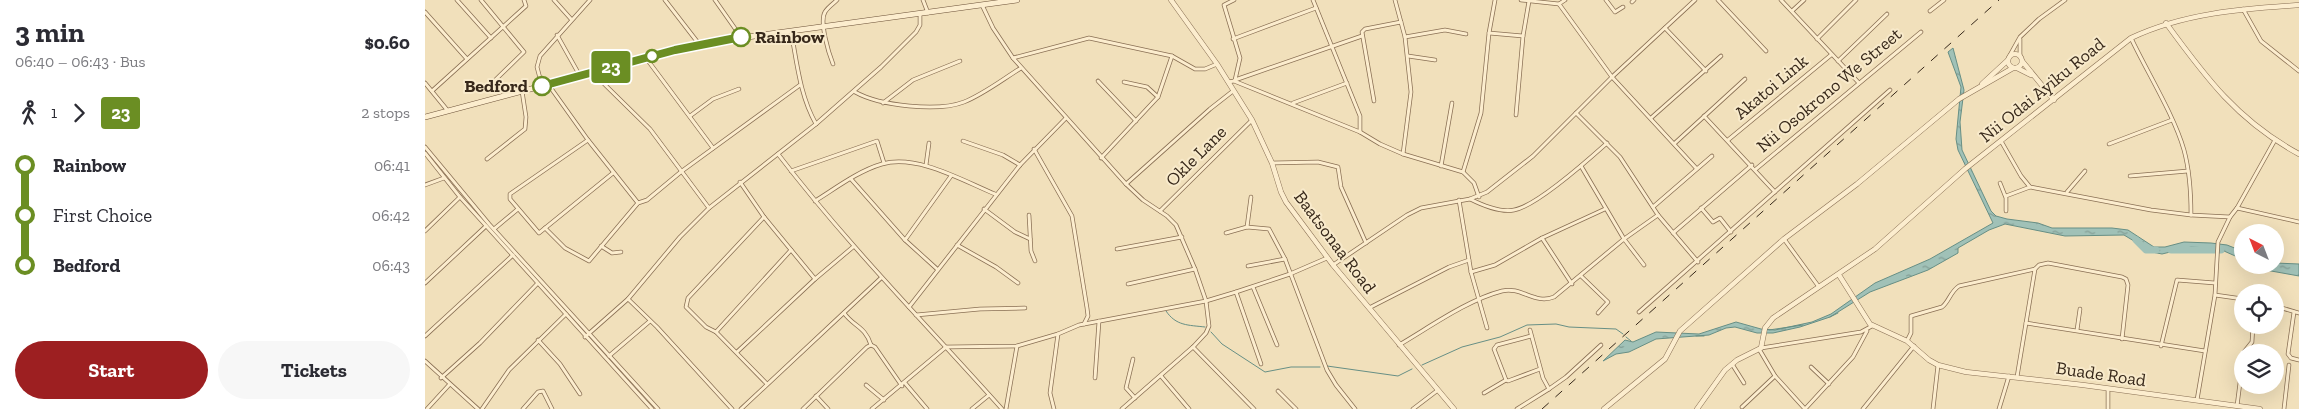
<!DOCTYPE html>
<meta charset="utf-8">
<style>
body{margin:0;font-family:"Zilla Slab",serif;background:#f7f7f7;color:#2b2b33;height:100vh;display:flex;flex-direction:column;font-size:19px;white-space:nowrap}
*{box-sizing:border-box;margin:0}
p{font-size:16px;color:#7c7c81}
.icon{flex:none;width:28px;height:28px;fill:none;stroke:currentColor;stroke-width:2;stroke-linecap:round;stroke-linejoin:round}
.map{position:relative;flex:1;overflow:hidden}
.panel{display:flex;flex-direction:column;background:#fff;width:425px}
.panel>*{flex:none}
.badge{padding:0 10px;border-radius:4px;font-size:18px;line-height:32px}
.needle{width:32px;rotate:318deg}
.fabs{position:absolute;left:1809px;top:224px;display:grid;gap:10px}
.fabs a{display:grid;place-items:center;width:50px;height:50px;border-radius:50%;background:#fff;box-shadow:0 5px 20px #0002;font-size:25px}
.map>.badge{position:absolute;translate:-50% -50%;box-shadow:0 0 0 2px #fff}
.legs{display:flex;align-items:center;gap:8px;height:55px;padding:0 15px;font-size:16px}
.legs p{margin-inline-start:auto}
.headline{display:flex;align-items:center;justify-content:space-between;height:85px;padding:0 15px}
h1{font-size:28px;font-weight:700;line-height:38px}
.action{display:flex;gap:10px;margin-top:auto;padding:10px 15px}
.action a{flex:1;height:58px;border-radius:30px;background:#9d1f21;color:#fff;font-size:20px;font-weight:700;line-height:58px;text-align:center}
.action a+a{background:#f7f7f7;color:#2b2b33}
ul{padding:0 15px;list-style:none}
li{display:flex;align-items:center;gap:18px;height:50px;font-size:19px}
li i{display:grid;place-items:center;width:8px;height:100%;margin:0 6px;background:currentColor}
li i::after{content:'';width:12px;height:12px;margin:-6px;border:4px solid;border-radius:50%;background:#fff}
li p{margin-inline-start:auto}
li:first-child i{background:linear-gradient(#0000 50%,currentColor 0)}
li:last-child i{background:linear-gradient(currentColor 50%,#0000 0)}
main{display:flex;flex:1;min-height:0}
.map>svg:first-child{display:block}
.water{fill:url(#water-ripples);stroke:#678f85}
.lines{fill:none;stroke-linecap:round;stroke-linejoin:round}
.stream{stroke:#678f85;stroke-width:1}
.river{stroke:#a0c1b7;stroke-width:7}
.minor-casing{stroke:#896f54;stroke-width:4.5}
.tertiary-casing{stroke:#896f54;stroke-width:5.5}
.secondary-casing{stroke:#6b5037;stroke-width:6}
.minor{stroke:#fcedce;stroke-width:3}
.tertiary{stroke:#fcedce;stroke-width:4.5}
.secondary{stroke:#fcedce;stroke-width:5}
.rail{stroke:#37281a;stroke-width:1;stroke-dasharray:9 9;stroke-linecap:butt}
.line-1-casing{stroke:#fff;stroke-width:11}
.line-1{stroke:#6b8e23;stroke-width:8}
.stop-1-dot{fill:#fff;stroke:#6b8e23;stroke-width:2.5}
.labels{text-anchor:middle;stroke-width:4;stroke-linejoin:round;paint-order:stroke}
.stop-label{font-size:18px;font-weight:bold;fill:#37281a;stroke:#f8eacb;text-anchor:start}
.street-label{font-size:18px;fill:#37281a;stroke:#f8eacb}
</style>
<main>
<section class="panel">
<div class="headline"><div><h1>3 min</h1><p>06:40 – 06:43 · Bus</p></div><b>$0.60</b></div>
<div class="legs"><svg class="icon" aria-label="walk" viewBox="0 0 24 24"><circle cx="13" cy="4" r="2"/><path d="M13 8l-2 6 4 7M11 14l-3 7M7 12l3-4h3l4 4"/></svg>1<svg class="icon" aria-label="forward" viewBox="0 0 24 24"><path d="M9 5l7 7-7 7"/></svg><b class="badge" style="background:#6b8e23;color:#fff">23</b><p>2 stops</p></div>
<ul>
<li><i style="color:#6b8e23"></i><b>Rainbow</b><p>06:41</p></li>
<li><i style="color:#6b8e23"></i><span>First Choice</span><p>06:42</p></li>
<li><i style="color:#6b8e23"></i><b>Bedford</b><p>06:43</p></li>
</ul>
<div class="action"><a>Start</a><a>Tickets</a></div>
</section>
<div class="map">
<svg width="1874" height="409" viewBox="0 0 1874 409">
<defs>
<pattern id="water-ripples" width="26" height="14" patternUnits="userSpaceOnUse" patternTransform="scale(1.25)"><rect width="26" height="14" fill="#a0c1b7"/><path d="M2 4q2-2 4 0t4 0M15 11q2-2 4 0t4 0" fill="none" stroke="#839d94"/></pattern>
</defs>
<rect width="100%" height="100%" fill="#f1e0bb"/>
<g class="water">
<polygon points="1528,48 1539,90 1535,122 1537,150 1566,211 1571,216 1582,219 1613,223 1627,228 1687,228 1703,230 1729,247 1740,247 1759,242 1786,243 1802,245 1817,251 1817,259 1799,251 1783,248 1766,247 1737,254 1727,252 1699,235 1640,236 1580,224 1564,230 1533,248 1533,253 1503,270 1445,292 1405,317 1375,327 1348,333 1332,333 1310,327 1301,328 1284,335 1231,339 1204,352 1191,354 1178,361 1200,340 1208,342 1231,332 1274,334 1311,322 1336,329 1350,330 1387,322 1406,314 1450,283 1505,259 1568,223 1533,150 1531,139 1536,87 1523,52"/>
<polygon points="1850,263 1874,264 1874,276 1835,269 1829,265 1850,265"/>
</g>
<g class="lines">
<g class="stream">
<path d="M 741,311 C 751,326 763,325 780,327"/>
<polyline points="1405,317 1413,313"/>
<polyline points="1344,330 1378,325"/>
<polyline points="786,332 797,344 840,372 866,367 895,367"/>
<polyline points="1271,336 1279,336"/>
<polyline points="1201,337 1206,341"/>
<polyline points="997,365 1037,347 1075,337 1102,325 1131,324 1144,327 1191,329 1198,334"/>
<polyline points="902,366 973,376 987,369"/>
</g>
<g class="river">
<polyline points="1711,240 1721,250 1731,250"/>
<polyline points="1746,250 1796,250"/>
</g>
<defs>
<g id="minor">
<polyline points="32,0 66,38"/>
<polyline points="56,0 99,52 63,87"/>
<polyline points="129,0 146,19"/>
<polyline points="240,0 274,44"/>
<polyline points="290,0 316,37"/>
<polyline points="498,0 503,13"/>
<polyline points="809,0 799,5 815,58 810,80"/>
<polyline points="888,0 935,116 935,132"/>
<polyline points="970,0 980,37 986,92 978,154"/>
<polyline points="1096,0 1134,4 1140,0"/>
<polyline points="1181,0 1190,12 1198,7"/>
<polyline points="1293,0 1341,51"/>
<polyline points="1356,0 1434,83"/>
<polyline points="1207,2 1209,0"/>
<polyline points="1134,4 1187,77 1271,168"/>
<polyline points="557,5 568,28 588,58 701,184 718,200 742,216 751,225 770,269 781,301 784,326 781,333 768,347 697,409"/>
<polyline points="1818,9 1836,41 1874,71"/>
<polyline points="1367,11 1379,0"/>
<polyline points="1505,11 1519,0"/>
<polyline points="0,12 42,59"/>
<polyline points="1240,28 1281,71"/>
<path d="M 366,31 C 372,63 375,96 391,124"/>
<polyline points="1064,33 1098,36"/>
<polyline points="132,35 155,76"/>
<polyline points="980,37 1020,30 1041,34"/>
<path d="M 1706,38 C 1722,72 1749,115 1759,150 C 1765,172 1766,193 1766,215"/>
<polyline points="808,39 891,8"/>
<polyline points="1392,39 1431,0"/>
<polyline points="1595,39 1595,56"/>
<polyline points="1585,55 1595,37 1614,19 1640,0"/>
<polyline points="983,56 1010,60"/>
<polyline points="221,58 288,148"/>
<polyline points="588,58 664,38 747,56 770,69 780,69 792,64"/>
<polyline points="1413,61 1462,14"/>
<path d="M 408,64 C 404,54 394,22 400,12 C 403,7 408,4 412,0"/>
<polyline points="168,73 225,129 284,208"/>
<polyline points="810,80 937,36"/>
<polyline points="673,81 711,121"/>
<polyline points="699,82 722,87 733,97"/>
<polyline points="803,82 809,81 935,132 955,144 978,154 1038,172 1049,183 1054,197"/>
<polyline points="0,83 23,111"/>
<polyline points="123,84 163,140 213,203"/>
<polyline points="117,86 112,67 115,56 165,0"/>
<polyline points="7,91 101,6 99,0"/>
<path d="M 430,92 C 455,106 513,112 539,102 C 559,94 578,79 596,68"/>
<polyline points="949,101 937,32 940,29 976,22"/>
<polyline points="458,103 488,80 535,61"/>
<polyline points="868,103 922,83"/>
<polyline points="1151,113 1195,157 1233,215 1273,262"/>
<polyline points="1091,115 1098,36 1104,1"/>
<polyline points="265,116 288,99 314,89"/>
<polyline points="1279,116 1350,192"/>
<polyline points="1226,118 1296,56"/>
<polyline points="163,140 85,194 85,199 114,233 188,173"/>
<polyline points="1303,140 1406,55"/>
<polyline points="538,141 578,155 595,165"/>
<polyline points="1576,141 1596,176 1605,187 1726,210 1766,215 1805,217"/>
<polyline points="1250,143 1320,79"/>
<polyline points="1684,144 1747,120"/>
<polyline points="0,147 64,224 233,409"/>
<polyline points="609,149 647,216 662,308 663,316 659,324"/>
<polyline points="0,153 35,197 227,409"/>
<path d="M 353,154 C 422,244 501,324 577,409"/>
<polyline points="676,158 733,97 747,56"/>
<polyline points="62,159 100,129 101,117 97,91"/>
<polyline points="847,163 893,162 913,167 916,187 941,243"/>
<polyline points="501,165 504,143"/>
<polyline points="1016,166 1027,103"/>
<polyline points="1156,166 1199,239 1219,265"/>
<polyline points="1331,169 1496,32"/>
<polyline points="366,171 452,141 459,163"/>
<polyline points="1038,172 1056,113 1064,33 1070,0"/>
<polyline points="1705,176 1763,171"/>
<polyline points="426,179 480,240 512,269"/>
<polyline points="315,182 339,217 390,279"/>
<polyline points="1575,183 1581,198 1581,211"/>
<polyline points="701,184 785,109 808,91"/>
<polyline points="0,185 19,178"/>
<polyline points="1642,192 1660,171"/>
<polyline points="1581,196 1605,187"/>
<path d="M 1045,199 C 1057,205 1075,213 1089,210 C 1112,206 1163,160 1182,143"/>
<polyline points="1034,200 1046,272 1062,328"/>
<path d="M 390,201 C 411,188 433,171 457,164 C 493,154 538,181 570,194"/>
<polyline points="1228,207 1287,156"/>
<polyline points="1276,208 1288,222 1295,218 1306,232"/>
<polyline points="1812,208 1874,222"/>
<polyline points="559,209 590,232 605,239"/>
<polyline points="735,211 827,120"/>
<polyline points="604,215 606,251 610,261"/>
<polyline points="339,217 263,298 261,307 281,327 291,332 342,384"/>
<polyline points="822,227 826,197"/>
<polyline points="120,228 140,248 164,261 213,203 222,200 257,171 375,85"/>
<polyline points="69,229 93,209"/>
<polyline points="0,231 35,197"/>
<polyline points="801,233 822,227 844,229 860,259 902,370 911,385 930,409"/>
<polyline points="1248,233 1327,165"/>
<polyline points="1117,238 1147,284"/>
<polyline points="1359,239 1394,287"/>
<polyline points="480,240 526,176"/>
<polyline points="532,245 571,267 593,283"/>
<polyline points="176,246 187,253 196,252"/>
<polyline points="692,249 757,237"/>
<polyline points="908,265 982,215 996,208 1045,199 1062,192 1108,156 1187,77 1270,0"/>
<polyline points="823,266 860,259"/>
<polyline points="1046,272 1070,265 1117,238 1180,209"/>
<polyline points="1156,276 1183,302 1173,313"/>
<polyline points="0,283 61,226"/>
<polyline points="703,284 770,269"/>
<polyline points="828,287 852,345"/>
<polyline points="811,292 836,364"/>
<polyline points="1790,295 1818,299"/>
<polyline points="203,299 232,327 307,409"/>
<polyline points="1850,306 1874,313"/>
<polyline points="484,307 595,165 641,118"/>
<polyline points="944,308 1024,267 1044,260"/>
<polyline points="1214,312 1465,90"/>
<polyline points="1869,312 1863,354 1866,358 1874,360"/>
<path d="M 419,313 C 429,327 440,326 446,345"/>
<polyline points="491,315 555,309 600,308"/>
<polyline points="1601,323 1780,351"/>
<polyline points="1652,330 1655,309"/>
<polyline points="291,332 366,250"/>
<polyline points="0,336 88,255"/>
<polyline points="1106,336 1072,345 1069,349 1081,380 1083,381 1115,369"/>
<polyline points="160,337 203,299 255,237 284,208 391,124 456,67 491,32 495,25 495,14"/>
<polyline points="113,340 135,364 155,394"/>
<path d="M 1482,341 L 1486,333 L 1486,316 L 1517,307 C 1524,302 1525,292 1534,286 L 1610,269 L 1614,265 L 1623,263 L 1697,277 L 1701,279 L 1703,285 L 1697,339"/>
<path d="M 974,345 C 1005,327 1042,300 1077,291 C 1096,286 1110,305 1129,297 L 1199,239 L 1233,215"/>
<polyline points="1736,346 1752,280 1790,283"/>
<polyline points="768,347 829,409"/>
<polyline points="1336,348 1436,332 1447,326"/>
<polyline points="1334,349 1350,376 1380,409"/>
<polyline points="312,352 390,279 428,247"/>
<polyline points="1819,352 1827,342 1828,325"/>
<polyline points="184,356 225,321"/>
<polyline points="708,359 701,388 710,398"/>
<polyline points="0,361 53,409"/>
<polyline points="1307,364 1319,383"/>
<polyline points="1386,367 1404,384"/>
<polyline points="736,376 764,409"/>
<polyline points="1592,377 1610,269"/>
<polyline points="16,378 55,343 112,284"/>
<polyline points="670,378 674,321"/>
<polyline points="480,383 502,409"/>
<polyline points="441,385 459,400"/>
<polyline points="1124,389 1141,377 1176,345"/>
<polyline points="1683,389 1683,409"/>
<polyline points="853,391 871,409"/>
<polyline points="1059,393 1081,380"/>
<polyline points="391,396 403,409"/>
<polyline points="1772,400 1790,295 1793,242 1805,217 1812,208 1850,140"/>
<polyline points="1812,406 1818,359"/>
<polyline points="1317,407 1350,376"/>
<polyline points="2,409 24,385"/>
<polyline points="57,409 84,370 141,314"/>
<polyline points="98,409 113,392 118,391 127,409"/>
<polyline points="316,409 456,278"/>
<polyline points="378,409 442,347 446,345 450,347 477,386"/>
<polyline points="447,409 521,347 592,346 633,334"/>
<polyline points="547,409 564,395"/>
<polyline points="581,409 592,346"/>
<polyline points="629,409 625,393 633,334 654,325 781,301 811,292 865,274 902,258"/>
<polyline points="988,409 1013,390"/>
<polyline points="1092,409 1124,389 1118,378 1105,330"/>
<polyline points="1380,409 1428,357 1442,331"/>
<polyline points="1438,409 1489,346"/>
<polyline points="1508,409 1513,365"/>
<polyline points="1574,409 1584,376"/>
<polyline points="1859,409 1864,365"/>
</g>
<g id="tertiary">
<polyline points="746,0 792,64 827,120 847,163 856,192 861,202 908,265 1029,409"/>
<path d="M 1741,23 C 1781,78 1813,121 1874,154"/>
<circle cx="1590" cy="61" r="7"/>
<polyline points="1597,61 1629,100"/>
<polyline points="1592,68 1606,75"/>
<polyline points="1557,84 1583,60"/>
<polyline points="1414,275 1445,324 1482,341 1504,360 1513,365 1541,372 1658,385 1835,409"/>
<polyline points="1179,409 1240,359 1255,331 1359,239 1432,184 1534,99 1588,68"/>
<path d="M 1272,409 L 1300,370 L 1312,360 L 1336,348 L 1340,328 L 1348,318 L 1450,249 L 1540,169 L 1706,38 C 1759,13 1816,9 1874,5"/>
</g>
<polyline id="secondary" points="0,117 279,43 592,0"/>
</defs>
<use href="#minor" class="minor-casing"/>
<use href="#tertiary" class="tertiary-casing"/>
<use href="#secondary" class="secondary-casing"/>
<use href="#minor" class="minor"/>
<use href="#tertiary" class="tertiary"/>
<use href="#secondary" class="secondary"/>
<polyline class="rail" points="1117,409 1574,0"/>
</g>
<g class="lines">
<defs>
<polyline id="line-1" points="117,86 250,50 316,37"/>
</defs>
<use href="#line-1" class="line-1-casing"/>
<use href="#line-1" class="line-1"/>
</g>
<g class="stop-1-dot">
<circle cx="316" cy="37" r="9"/>
<circle cx="227" cy="56" r="6"/>
<circle cx="117" cy="86" r="9"/>
</g>
<g class="labels">
<g class="stop-label">
<text x="330" y="43">Rainbow</text>
<text x="103" y="92" text-anchor="end">Bedford</text>
</g>
<g class="street-label">
<text transform="translate(1346 87) rotate(-40)" y="6">Akatoi Link</text>
<text transform="translate(1404 90) rotate(-40)" y="6">Nii Osokrono We Street</text>
<text transform="translate(1617 90) rotate(-39)" y="6">Nii Odai Ayiku Road</text>
<text transform="translate(771 156) rotate(-45)" y="6">Okle Lane</text>
<text transform="translate(910 242) rotate(53)" y="6">Baatsonaa Road</text>
<text transform="translate(1676 374) rotate(8)" y="6">Buade Road</text>
</g>
</g>
</svg>
<div class="fabs">
<a><svg class="needle" viewBox="-14 -14 28 28"><path d="M0-13l5 13h-10z" fill="#e53935"/><path d="M0 13l5-13h-10z" fill="#7c7c81"/></svg></a>
<a><svg class="icon" aria-label="locate" viewBox="0 0 24 24"><circle cx="12" cy="12" r="6"/><path d="M12 2v4M12 18v4M2 12h4M18 12h4"/></svg></a>
<a><svg class="icon" aria-label="layers" viewBox="0 0 24 24"><path d="M12 4l9 5-9 5-9-5zM3 14l9 5 9-5"/></svg></a>
</div>
<b class="badge" style="left:186px;top:67px;background:#6b8e23;color:#fff">23</b>
</div>
</main>
